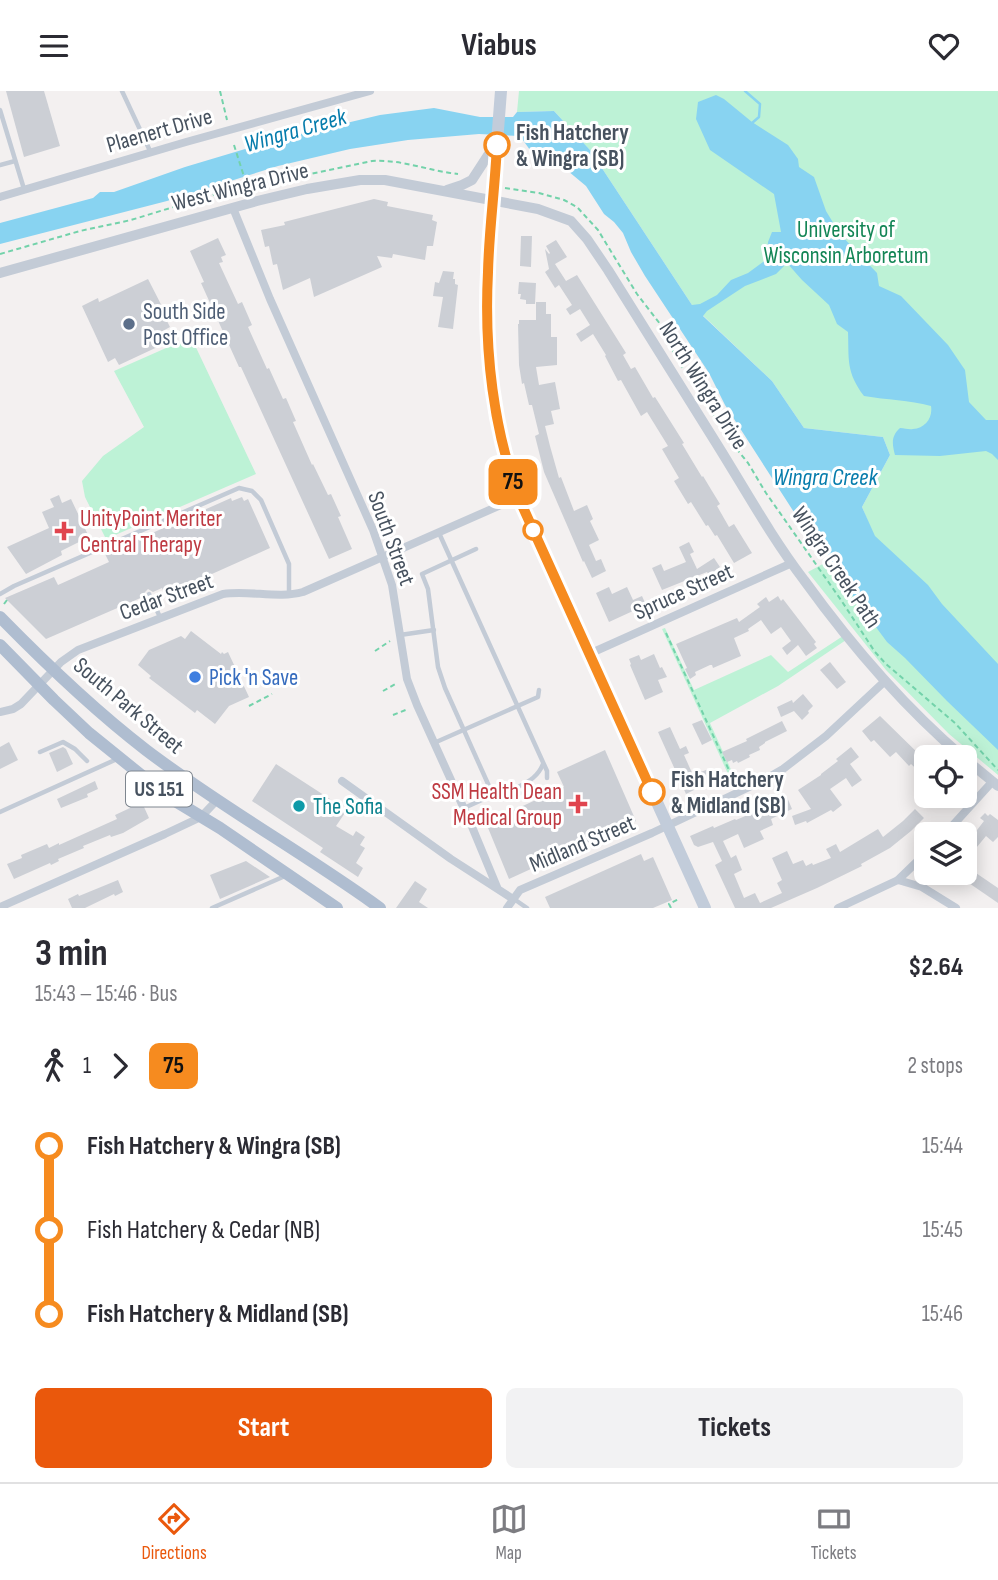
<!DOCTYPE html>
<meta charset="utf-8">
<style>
body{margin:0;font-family:"Sofia Sans Condensed",sans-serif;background:#f2f2f3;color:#2b2b33;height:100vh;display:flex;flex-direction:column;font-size:26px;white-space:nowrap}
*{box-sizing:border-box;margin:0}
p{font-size:23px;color:#7c7c81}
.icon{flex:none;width:38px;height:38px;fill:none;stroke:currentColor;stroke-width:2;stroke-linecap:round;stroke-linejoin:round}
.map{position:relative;height:817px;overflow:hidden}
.drawer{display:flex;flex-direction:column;background:#fff;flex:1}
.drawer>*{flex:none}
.badge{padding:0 14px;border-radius:10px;font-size:24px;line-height:46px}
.controls{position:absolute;left:914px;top:654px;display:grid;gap:14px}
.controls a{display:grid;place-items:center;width:63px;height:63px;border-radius:10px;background:#fff;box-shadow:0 4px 18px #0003;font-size:35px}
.map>.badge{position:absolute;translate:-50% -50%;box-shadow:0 0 0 4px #fff}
.legs{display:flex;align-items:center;gap:10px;height:77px;padding:0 35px;font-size:23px}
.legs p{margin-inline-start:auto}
.overview{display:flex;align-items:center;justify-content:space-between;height:119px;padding:0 35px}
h1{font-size:38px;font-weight:700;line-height:52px}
.button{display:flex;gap:14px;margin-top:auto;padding:14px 35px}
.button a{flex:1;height:80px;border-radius:10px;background:#ea580c;color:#fff;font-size:28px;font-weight:700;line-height:80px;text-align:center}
.button a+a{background:#f2f2f3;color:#2b2b33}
ul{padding:0 35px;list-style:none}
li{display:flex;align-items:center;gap:24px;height:84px;font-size:26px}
li i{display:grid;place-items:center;width:10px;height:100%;margin:0 9px;background:currentColor}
li i::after{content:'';width:18px;height:18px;margin:-9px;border:5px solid;border-radius:50%;background:#fff}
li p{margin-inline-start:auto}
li:first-child i{background:linear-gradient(#0000 50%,currentColor 0)}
li:last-child i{background:linear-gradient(currentColor 50%,#0000 0)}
header{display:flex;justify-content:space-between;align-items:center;height:91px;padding:0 35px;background:#fff;font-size:32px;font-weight:700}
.tab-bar{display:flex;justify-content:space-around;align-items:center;height:98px;border-top:2px solid #e1e1e2;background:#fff;font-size:19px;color:#7c7c81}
.tab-bar a{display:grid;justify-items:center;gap:4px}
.tab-bar .active{color:#ea580c}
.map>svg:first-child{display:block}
.green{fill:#bdf2d6}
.water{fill:#88d3f1}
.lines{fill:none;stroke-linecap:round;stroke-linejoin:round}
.stream{stroke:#88d3f1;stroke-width:2.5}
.building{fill:#cccfd5}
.path{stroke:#73d2aa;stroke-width:2;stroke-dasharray:5 3.5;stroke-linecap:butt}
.service{stroke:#c3cbd6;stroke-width:4.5}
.minor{stroke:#c3cbd6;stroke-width:8}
.tertiary{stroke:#c3cbd6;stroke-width:10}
.secondary{stroke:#c2ccda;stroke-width:12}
.primary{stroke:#afbdd0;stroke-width:12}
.line-1-casing{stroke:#fff;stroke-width:16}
.line-1{stroke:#f68b1f;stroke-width:10}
.stop-1-dot{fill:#fff;stroke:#f68b1f;stroke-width:3.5}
.service-dot{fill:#5c6f8a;stroke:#fff;stroke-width:2.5}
.health-dot{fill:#e0444e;stroke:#fff;stroke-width:2.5}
.shop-dot{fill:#3f7fe0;stroke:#fff;stroke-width:2.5}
.culture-dot{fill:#0f9aa8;stroke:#fff;stroke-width:2.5}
.labels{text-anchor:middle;stroke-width:6;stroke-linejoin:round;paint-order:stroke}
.shield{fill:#fff;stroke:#7e868f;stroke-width:2}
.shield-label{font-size:21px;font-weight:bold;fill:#47525f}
.street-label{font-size:23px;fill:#47525f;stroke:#fff}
.stop-label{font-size:23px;font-weight:bold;fill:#47525f;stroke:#fff;text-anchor:start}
.park-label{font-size:23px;fill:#138555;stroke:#fff}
.service-label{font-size:23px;fill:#4e5e75;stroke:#fff;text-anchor:start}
.health-label{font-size:23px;fill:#be3a42;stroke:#fff;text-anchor:start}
.shop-label{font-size:23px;fill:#366cbe;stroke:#fff;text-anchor:start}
.culture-label{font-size:23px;fill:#0d838f;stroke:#fff;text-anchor:start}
.water-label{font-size:24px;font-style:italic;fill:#067cac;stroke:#fff}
</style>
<header><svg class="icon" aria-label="menu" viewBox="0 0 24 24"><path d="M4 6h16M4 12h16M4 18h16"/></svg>Viabus<svg class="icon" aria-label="heart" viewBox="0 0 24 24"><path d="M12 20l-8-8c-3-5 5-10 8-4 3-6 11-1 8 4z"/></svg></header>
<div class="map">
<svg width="998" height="817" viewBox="0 0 998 817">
<rect width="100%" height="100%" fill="#f3f0f0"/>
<g class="green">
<polygon points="519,0 998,0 998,684 949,643 886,579 808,481 874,445 862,416 890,364 883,346 804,337 772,290 692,214 590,59 554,20 517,21"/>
<polygon points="191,246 256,383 106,448 85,406 82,390 103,365 144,336 114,280"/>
<polygon points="665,537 694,599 771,564 788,581 846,543 849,547 778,595 710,632 738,694 734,696 662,538"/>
</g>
<path class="water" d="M 716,4 L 724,8 L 752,31 L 788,54 L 798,68 L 799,76 L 814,86 L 826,120 L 840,143 L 877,182 L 879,195 L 901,205 L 948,254 L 965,279 L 969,311 L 986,329 L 998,329 L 998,369 L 992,363 L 986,360 L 940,365 L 895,364 C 892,353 891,345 900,337 C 905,337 909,339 913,338 C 925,337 933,327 931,315 C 909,309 887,309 864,305 C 846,281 849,269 848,241 L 837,233 L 829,214 L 802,189 L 787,172 L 776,183 L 745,195 L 707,220 L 703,225 L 772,290 L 804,337 L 883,346 L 890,364 L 862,416 L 875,445 L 928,494 L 942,513 L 998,573 L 998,659 L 947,610 L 905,567 L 887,551 L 838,485 L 820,449 L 799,429 L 725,314 L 709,282 L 645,185 L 631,161 L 623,142 L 614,131 L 604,123 L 586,95 L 568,80 L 549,67 L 530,59 L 520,45 L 479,43 L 408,49 L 350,58 L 278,75 L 167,110 L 0,153 L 0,132 L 93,107 L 100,101 L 114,101 L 185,76 L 275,49 L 380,24 L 434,17 L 480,26 L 513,26 L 517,21 L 554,20 L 590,59 L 692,214 L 700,213 L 717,204 L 731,189 L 748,182 L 767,168 L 768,151 L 772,141 L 781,141 L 774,103 L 710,59 L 696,28 L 698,11 Z"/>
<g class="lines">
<polyline class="stream" points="745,0 760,13 759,26 752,32"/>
</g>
<g class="building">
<polygon points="6,0 44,0 60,55 24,66"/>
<polygon points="374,108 388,111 387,115 433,124 432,129 437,131 433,155 427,155 425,169 393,163 392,167 377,165 382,176 314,206 310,187 283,199 277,173 273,174 269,155 265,156 261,139 285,134 284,131"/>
<polygon points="521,145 532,145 531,176 520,175"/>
<polygon points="218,147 226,164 221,166 223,171 219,172 238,213 242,211 252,234 248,236 267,278 269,277 283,308 286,307 296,330 293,331 312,374 313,373 328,404 331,403 341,425 338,426 352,458 329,468 241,276 239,276 201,192 204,191 190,160"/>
<polygon points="556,149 567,166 555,173 566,190 577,184 626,262 623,264 631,278 635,276 653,307 655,306 684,352 682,353 702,386 703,385 712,400 720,413 717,415 729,436 734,433 752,462 734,472 717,444 715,445 708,434 706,435 691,411 688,413 674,390 679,387 662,358 668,355 647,321 641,325 621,289 618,290 605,265 606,264 593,243 581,251 576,243 590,234 580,218 570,224 566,218 572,214 559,194 555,197 545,181 549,178 545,158 549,163 550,162 546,155"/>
<polygon points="443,180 454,181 453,188 455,188 455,193 458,194 453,238 438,236 443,206 433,205 435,191 439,192"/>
<polygon points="148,188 169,229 167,230 170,236 161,241 166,252 119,274 115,267 108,271 82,215 98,207 99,211"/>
<polygon points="519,191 536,192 535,213 526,213 526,209 520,208 521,203 518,203"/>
<polygon points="536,211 546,211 546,223 551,223 551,246 557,246 557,274 536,276 539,294 555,291 560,318 551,320 554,333 545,335 550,355 559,387 561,386 574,420 587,414 593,428 590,430 599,449 589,454 596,470 601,468 606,480 592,487 584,470 583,471 544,381 535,345 539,343 532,314 529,314 524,292 522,293 519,274 518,233 519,233 519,229 536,229"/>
<polygon points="59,404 62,412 71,408 89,446 61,460 62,464 26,483 7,456 49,437 42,421 54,416 50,408"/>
<polygon points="242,406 244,410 248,408 270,457 165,504 162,497 153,501 148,498 145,501 145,505 46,548 5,507 54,486 58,494 109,471 105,463 231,407 232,410"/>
<polygon points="689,451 694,461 690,463 697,478 714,467 720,476 709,484 707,481 662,499 652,477 661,473 664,480 686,471 679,456"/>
<polygon points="609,496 612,503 627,496 633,509 642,505 646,514 609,531 596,502"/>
<polygon points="778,505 781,510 783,508 816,551 814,553 817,557 806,565 798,554 787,564 782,557 791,550 781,536 771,543 761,529 748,538 749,540 734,547 741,565 713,577 712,574 710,574 695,581 696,584 690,588 685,578 687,577 676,553 737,527 739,531 760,516 757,513 766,506 769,511"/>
<polygon points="191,540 221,563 222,561 224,563 228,561 249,606 229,615 215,633 197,619 195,622 149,587 151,585 138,574 149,559 181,545 185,548"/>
<polygon points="654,563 660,577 662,576 667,586 658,589 663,601 645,609 630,574 631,573 629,568 639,564 641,569"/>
<polygon points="830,571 846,591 837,598 820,579"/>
<polygon points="803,603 813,615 808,620 809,622 802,629 794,620 781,626 777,616 792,609 793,612"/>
<polygon points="880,625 926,670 926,687 911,673 909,675 896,661 890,666 874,649 871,651 862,640"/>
<polygon points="702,629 712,649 702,654 692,633"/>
<polygon points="782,630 787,640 765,651 765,652 759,656 760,659 749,664 750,666 738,672 737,670 733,672 732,669 727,671 722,661 747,650 746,648"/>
<polygon points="670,636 680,658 686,655 689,662 684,664 693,684 711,677 716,688 686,703 658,641"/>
<polygon points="9,651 18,669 0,678 0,656"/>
<polygon points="63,656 66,658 73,673 57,681 49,662"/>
<polygon points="851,656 859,666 850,673 862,689 852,696 846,687 830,698 842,714 833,721 831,719 807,732 806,730 795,734 792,725 811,718 798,699 821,684 821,683 838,670 836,668"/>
<polygon points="605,659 636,730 509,788 486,732 564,696 557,681"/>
<polygon points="276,673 347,719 336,735 353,745 356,740 365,746 360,754 365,757 356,772 363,777 358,786 320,761 323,757 252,710"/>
<polygon points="95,690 98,698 87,703 88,706 61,717 57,708"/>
<polygon points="137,700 142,704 147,714 144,716 149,727 123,742 111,746 110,744 83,755 84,757 58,768 59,770 51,774 50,772 14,788 7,773 22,767 21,764 47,753 49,757 59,752 59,754 117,728 115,724 130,717 125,706"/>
<polygon points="787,706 792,718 773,727 771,728 773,734 760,740 764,748 744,757 738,743 723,750 731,767 736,764 742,779 734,783 744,807 755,802 760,812 782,802 777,792 782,789 772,767 787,760 793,773 803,769 806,775 812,772 813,774 831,767 826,758 836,753 840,761 878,738 883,746 903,730 915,718 924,727 911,740 890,757 861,773 862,775 817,797 771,817 735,817 715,774 722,770 713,751 698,756 694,754 690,745 713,735 714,737 735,728 736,729 743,726"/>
<polygon points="985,722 988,725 990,723 998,729 998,746 993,751 986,745 972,762 974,763 964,776 964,756 984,730 980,727"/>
<polygon points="641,763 644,770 653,766 672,809 653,817 550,817 545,806"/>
<polygon points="246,770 270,786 220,808 210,784"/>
<polygon points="973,780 998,797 998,812 966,790"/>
<polygon points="118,789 123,801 115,805 114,803 85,817 72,817 68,808 78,803 79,805"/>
<polygon points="415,790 427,798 419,811 428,817 396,817"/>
</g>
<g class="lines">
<g class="path">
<polyline points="220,0 227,29"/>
<polyline points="234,54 247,95"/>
<polyline points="505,97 539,102 564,109 577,116 598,139 637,203 664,238 676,267 731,351 748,372 766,402 841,509 875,561 886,573 955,632 998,679"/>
<path d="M 0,163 L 80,140 L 131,129 L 216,103 L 372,70 C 401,68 429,80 458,83"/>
<polyline points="4,513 7,509"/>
<polyline points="666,542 734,690"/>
<polyline points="375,560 390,550"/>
<polyline points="383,600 397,592"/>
<polyline points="249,615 272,603"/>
<polyline points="393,624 408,618"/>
<polyline points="671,817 669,813 679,808"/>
</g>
<g class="service">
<polyline points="122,0 151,62"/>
<polyline points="0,19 24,98"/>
<polyline points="0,74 15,70"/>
<polyline points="439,442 547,680 547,687"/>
<polyline points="476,458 422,483 428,498 438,576 445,597 493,704"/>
<polyline points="0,503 14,495 239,397 252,400 261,409 289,473 289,503"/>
<polyline points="149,503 160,526"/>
<polyline points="400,544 434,539"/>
<polyline points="434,652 538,606 539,599"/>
<polyline points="40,661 63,651 75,658 87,670"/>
<path d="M 505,704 C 520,693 536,691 543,673"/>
<polyline points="464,717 493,704 505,705 520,702"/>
<polyline points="0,721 117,668"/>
<polyline points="514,808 527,817"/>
<polyline points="212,817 285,785"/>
</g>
<g class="minor">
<polyline points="0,106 186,51 370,0"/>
<polyline points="233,117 270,208 373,439 392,494 407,588 417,614 470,731 497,796"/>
<polyline points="589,563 792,472"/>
<path d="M 0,621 L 13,618 L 21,613 L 61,571 L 78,559 L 223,503 C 250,499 278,508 303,501 L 519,406"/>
<polyline points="342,690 451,768 513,808"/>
<polyline points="944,744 992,691"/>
<polyline points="898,789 926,762"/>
<polyline points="0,816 165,743 201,726 217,709"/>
<polyline points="507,817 520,799 652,742 762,690 783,678 826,645 885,590"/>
<polyline points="838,817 898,789 922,796 956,817"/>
</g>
<g class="tertiary">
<polyline points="447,99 462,94 472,89 496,52"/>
<path d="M 0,182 L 257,110 L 307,98 L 360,89 L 385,89 L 538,118 L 571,130 L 587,148 L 608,179 C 644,237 681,296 718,355 C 746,400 772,447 804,489 C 851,554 903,615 964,667"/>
<polyline points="964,667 998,695"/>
</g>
<polyline class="secondary" points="501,0 487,181 488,235 494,308 508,377 521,412 705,817"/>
<g class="primary">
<path d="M 0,526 C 46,573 94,619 146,659 C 221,716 304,762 380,817"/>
<polyline points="0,554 54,609 89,642 167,705 220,737 337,817"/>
</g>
</g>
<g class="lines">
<defs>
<path id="line-1" d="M 497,54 C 495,97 489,139 488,181 C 484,258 493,340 521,412 L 652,701"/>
</defs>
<use href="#line-1" class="line-1-casing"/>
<use href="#line-1" class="line-1"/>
</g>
<g class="stop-1-dot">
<circle cx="497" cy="54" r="12"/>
<circle cx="533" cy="439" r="9"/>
<circle cx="652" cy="701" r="12"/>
</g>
<circle class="service-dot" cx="129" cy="233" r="7"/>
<g class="health-dot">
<path d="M60.5 429.5h7v7h7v7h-7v7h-7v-7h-7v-7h7z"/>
<path d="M574.5 702.5h7v7h7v7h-7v7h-7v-7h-7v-7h7z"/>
</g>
<circle class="shop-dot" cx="195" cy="586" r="7"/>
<circle class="culture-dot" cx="299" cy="715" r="7"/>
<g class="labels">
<rect class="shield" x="126" y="680.5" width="66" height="35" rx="5"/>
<g class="shield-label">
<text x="159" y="705">US 151</text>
</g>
<g class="street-label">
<text transform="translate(159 39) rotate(-16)" y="8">Plaenert Drive</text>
<text transform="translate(240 95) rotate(-14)" y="8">West Wingra Drive</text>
<text transform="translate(704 294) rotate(58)" y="8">North Wingra Drive</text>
<text transform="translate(392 447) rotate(70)" y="8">South Street</text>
<text transform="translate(837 476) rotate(56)" y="8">Wingra Creek Path</text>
<text transform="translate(683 500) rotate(-24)" y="8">Spruce Street</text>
<text transform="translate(166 505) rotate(-20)" y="8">Cedar Street</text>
<text transform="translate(129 614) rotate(40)" y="8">South Park Street</text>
<text transform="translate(582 752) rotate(-23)" y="8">Midland Street</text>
</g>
<g class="stop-label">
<text x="516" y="49">Fish Hatchery<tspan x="516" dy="26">&amp; Wingra (SB)</tspan></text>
<text x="671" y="696">Fish Hatchery<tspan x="671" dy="26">&amp; Midland (SB)</tspan></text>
</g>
<g class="park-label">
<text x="846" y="146">University of<tspan x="846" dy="26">Wisconsin Arboretum</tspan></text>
</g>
<g class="service-label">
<text x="143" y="228">South Side<tspan x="143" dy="26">Post Office</tspan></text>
</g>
<g class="health-label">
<text x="80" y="435">UnityPoint Meriter<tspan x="80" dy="26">Central Therapy</tspan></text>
<text x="562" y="708" text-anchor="end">SSM Health Dean<tspan x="562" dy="26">Medical Group</tspan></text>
</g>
<g class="shop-label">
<text x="209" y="594">Pick 'n Save</text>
</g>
<g class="culture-label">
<text x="313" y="723">The Sofia</text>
</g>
<g class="water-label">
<text transform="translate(295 39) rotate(-16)" y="8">Wingra Creek</text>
<text x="825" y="394">Wingra Creek</text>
</g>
</g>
</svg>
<div class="controls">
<a><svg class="icon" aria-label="locate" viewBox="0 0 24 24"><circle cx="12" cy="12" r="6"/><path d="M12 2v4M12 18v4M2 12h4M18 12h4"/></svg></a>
<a><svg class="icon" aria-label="layers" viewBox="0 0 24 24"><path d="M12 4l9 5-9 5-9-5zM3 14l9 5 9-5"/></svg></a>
</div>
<b class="badge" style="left:513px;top:391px;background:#f68b1f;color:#111">75</b>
</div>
<section class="drawer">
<div class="overview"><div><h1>3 min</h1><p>15:43 – 15:46 · Bus</p></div><b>$2.64</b></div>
<div class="legs"><svg class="icon" aria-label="walk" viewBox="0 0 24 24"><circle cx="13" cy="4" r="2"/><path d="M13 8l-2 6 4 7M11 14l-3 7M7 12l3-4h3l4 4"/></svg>1<svg class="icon" aria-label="forward" viewBox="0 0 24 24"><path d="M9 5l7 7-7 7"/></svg><b class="badge" style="background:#f68b1f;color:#111">75</b><p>2 stops</p></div>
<ul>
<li><i style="color:#f68b1f"></i><b>Fish Hatchery &amp; Wingra (SB)</b><p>15:44</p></li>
<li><i style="color:#f68b1f"></i><span>Fish Hatchery &amp; Cedar (NB)</span><p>15:45</p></li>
<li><i style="color:#f68b1f"></i><b>Fish Hatchery &amp; Midland (SB)</b><p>15:46</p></li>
</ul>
<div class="button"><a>Start</a><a>Tickets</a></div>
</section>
<nav class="tab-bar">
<a class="active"><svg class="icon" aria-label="directions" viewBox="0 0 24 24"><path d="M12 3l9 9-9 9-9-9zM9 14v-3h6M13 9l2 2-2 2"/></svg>Directions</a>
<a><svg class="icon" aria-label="map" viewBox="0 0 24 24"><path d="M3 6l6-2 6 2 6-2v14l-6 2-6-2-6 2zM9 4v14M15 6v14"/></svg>Map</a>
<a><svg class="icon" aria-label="tickets" viewBox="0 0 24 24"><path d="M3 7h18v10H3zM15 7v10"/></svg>Tickets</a>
</nav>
